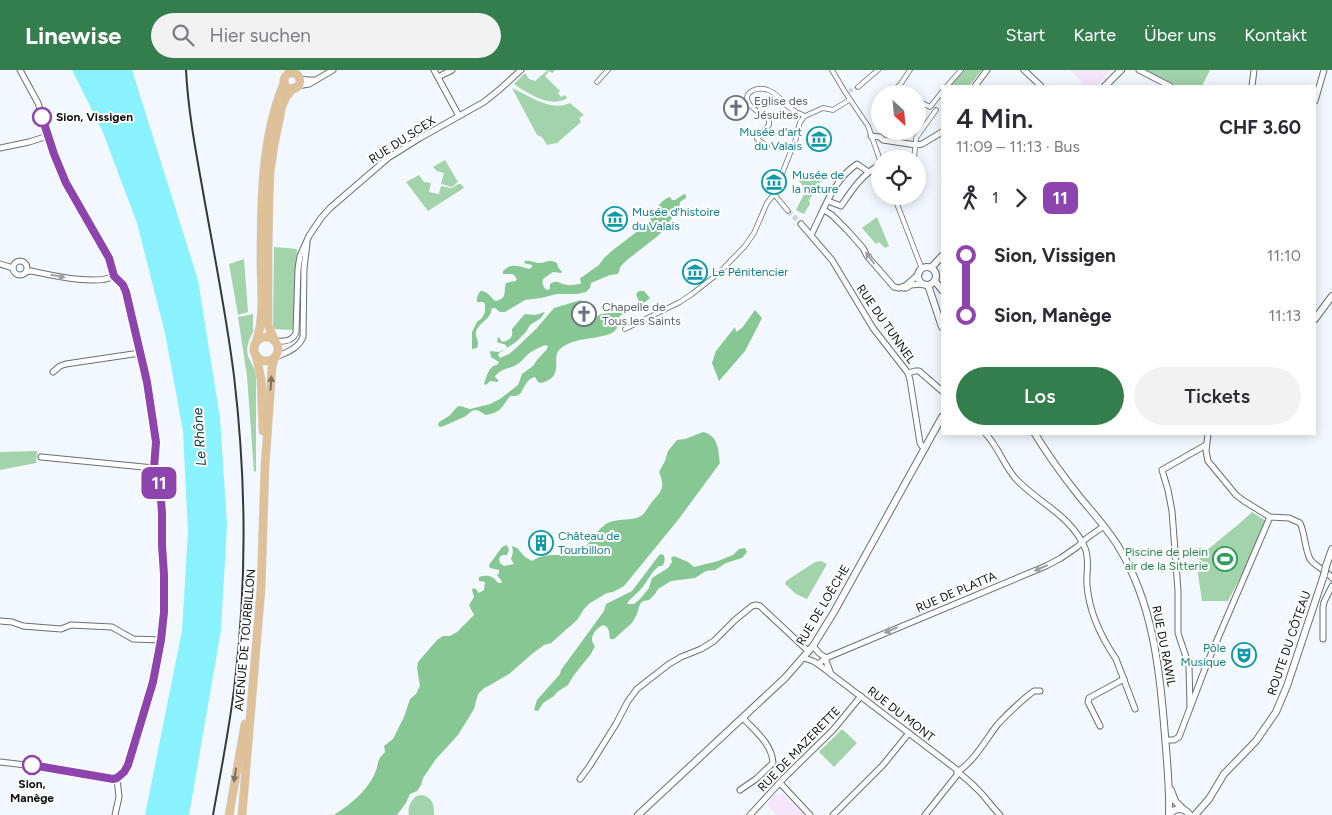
<!DOCTYPE html>
<html lang="de">
<meta charset="utf-8">
<style>
body{margin:0;font-family:Figtree,sans-serif;background:#f2f2f3;color:#2b2b33;height:100vh;display:flex;flex-direction:column;font-size:19px;white-space:nowrap}
*{box-sizing:border-box;margin:0}
p{font-size:16px;color:#7c7c81}
.icon{flex:none;width:28px;height:28px;fill:none;stroke:currentColor;stroke-width:2;stroke-linecap:round;stroke-linejoin:round}
.map{position:relative;flex:1;overflow:hidden}
.side{position:absolute;left:941px;top:15px;width:375px;height:350px;display:flex;flex-direction:column;background:#fff;border-radius:0px;box-shadow:0 2px 12px #0003}
.side>*{flex:none}
.badge{padding:0 10px;border-radius:8px;font-size:18px;line-height:32px}
.needle{width:32px;rotate:154deg}
.controls{position:absolute;left:871px;top:15px;display:grid;gap:10px}
.controls a{display:grid;place-items:center;width:55px;height:55px;border-radius:50%;background:#fff;box-shadow:0 2px 12px #0003;font-size:25px}
.map>.badge{position:absolute;translate:-50% -50%;box-shadow:0 0 0 2px #fff}
.legs{display:flex;align-items:center;gap:8px;height:55px;padding:0 15px;font-size:16px}
.legs p{margin-inline-start:auto}
.headline{display:flex;align-items:center;justify-content:space-between;height:85px;padding:0 15px}
h1{font-size:28px;font-weight:600;line-height:38px}
.primary-button{display:flex;gap:10px;margin-top:auto;padding:10px 15px}
.primary-button a{flex:1;height:58px;border-radius:30px;background:#337e4c;color:#fff;font-size:20px;font-weight:600;line-height:58px;text-align:center}
.primary-button a+a{background:#f2f2f3;color:#2b2b33}
ul{padding:0 15px;list-style:none}
li{display:flex;align-items:center;gap:18px;height:60px;font-size:19px}
li i{display:grid;place-items:center;width:8px;height:100%;margin:0 6px;background:currentColor}
li i::after{content:'';width:12px;height:12px;margin:-6px;border:4px solid;border-radius:50%;background:#fff}
li p{margin-inline-start:auto}
li:first-child i{background:linear-gradient(#0000 50%,currentColor 0)}
li:last-child i{background:linear-gradient(currentColor 50%,#0000 0)}
header{display:flex;align-items:center;gap:30px;box-sizing:border-box;height:70px;padding:0 25px;background:#337e4c;color:#fff}
header strong{font-size:24px}
nav{display:flex;gap:28px;margin-inline-start:auto;font-size:18px}
.search{width:350px;height:45px;background:#f2f2f3;display:flex;align-items:center;gap:12px;box-sizing:border-box;padding:0 18px;border-radius:28px;color:#7c7c81;font-size:19px}
.map>svg:first-child{display:block}
.education{fill:#f4e7fc}
.green{fill:#a3d3ab}
.forest{fill:#87c793}
.water{fill:#89f1ff}
.lines{fill:none;stroke-linecap:round;stroke-linejoin:round}
.pedestrian-tunnel{stroke:#d0d5da;stroke-width:4;stroke-dasharray:4 2;stroke-linecap:butt}
.minor-tunnel{stroke:#d0d5da;stroke-width:5;stroke-dasharray:5 2.5;stroke-linecap:butt}
.pedestrian-casing{stroke:#676f77;stroke-width:5.5}
.minor-casing{stroke:#676f77;stroke-width:7}
.tertiary-casing{stroke:#676f77;stroke-width:8}
.primary-casing{stroke:#d3d4d5;stroke-width:9}
.pedestrian{stroke:#fff;stroke-width:4}
.minor{stroke:#fff;stroke-width:5}
.tertiary{stroke:#fff;stroke-width:6}
.primary{stroke:#dec099;stroke-width:8}
.rail{stroke:#34383b;stroke-width:2}
.tertiary-bridge-casing{stroke:#676f77;stroke-width:8;stroke-linecap:butt}
.tertiary-bridge{stroke:#fff;stroke-width:6}
.oneway{fill:#9e9fa1}
.oneway2{fill:#80715d}
.line-1-casing{stroke:#fff;stroke-width:11}
.line-1{stroke:#8e44ad;stroke-width:8}
.stop-1-dot{fill:#fff;stroke:#8e44ad;stroke-width:2.5}
.labels{text-anchor:middle;stroke-width:4;stroke-linejoin:round;paint-order:stroke}
.worship-label{font-size:12px;fill:#5b616d;stroke:#fff;text-anchor:start}
.stop-label{font-size:12px;font-weight:bold;fill:#0d1013;stroke:#fff;text-anchor:start}
.culture-label{font-size:12px;fill:#0d838f;stroke:#fff;text-anchor:start}
.street-label{font-size:12px;fill:#0d1013;stroke:#fff}
.leisure-label{font-size:12px;fill:#27864d;stroke:#fff;text-anchor:end}
.water-label{font-size:14px;font-style:italic;fill:#083c41;stroke:#fff}
</style>
<header>
<strong>Linewise</strong>
<div class="search"><svg class="icon" aria-label="search" viewBox="0 0 24 24"><circle cx="10" cy="10" r="6"/><path d="M15 15l6 6"/></svg>Hier suchen</div>
<nav><a>Start</a><a>Karte</a><a>Über uns</a><a>Kontakt</a></nav>
</header>
<div class="map">
<svg width="1332" height="745" viewBox="0 0 1332 745">
<rect width="100%" height="100%" fill="#f2f8fd"/>
<g class="education">
<polygon points="1070,0 1111,0 1096,16 1086,16"/>
<polygon points="783,723 788,729 789,728 806,745 777,745 766,734 777,724 780,726"/>
</g>
<g class="green">
<path d="M 548,0 L 555,0 L 552,3 L 549,1 L 545,6 L 560,21 L 558,23 L 561,27 L 565,25 L 567,28 C 552,39 527,23 514,14 L 525,3 L 529,9 L 535,11 Z"/>
<polygon points="964,0 982,0 969,16 950,16"/>
<polygon points="1146,0 1210,0 1202,16 1176,16"/>
<path d="M 512,18 C 530,26 550,42 570,33 L 584,45 L 579,48 L 581,52 L 557,73 L 547,75 L 542,67 L 537,65 Z"/>
<polygon points="445,90 458,112 452,117 441,114 444,103 437,101 433,97"/>
<polygon points="419,105 424,112 431,113 429,122 439,124 441,116 452,118 458,114 461,114 464,118 428,141 406,112"/>
<polygon points="811,106 815,110 817,108 821,111 809,130 810,134 804,144 796,140 804,124 802,114 800,113 799,111 803,108 808,111"/>
<polygon points="877,147 889,176 885,178 879,172 876,174 862,158"/>
<polygon points="274,177 297,179 293,260 273,259"/>
<polygon points="244,189 248,242 238,245 229,194"/>
<polygon points="253,244 253,262 249,270 247,279 248,286 256,303 256,401 254,402 247,306 238,247"/>
<polygon points="37,381 36,393 0,400 0,382"/>
<polygon points="1252,442 1266,451 1248,492 1228,531 1202,531 1197,497 1201,485 1240,453"/>
<polygon points="821,491 827,494 807,529 796,524 785,514 786,511 815,492"/>
<polygon points="842,659 857,673 834,697 819,682"/>
<path d="M 423,725 C 433,729 434,734 434,745 L 409,745 C 407,737 411,731 416,726 Z"/>
</g>
<g class="forest">
<path d="M 684,124 L 686,125 L 686,128 L 680,132 L 679,139 L 659,165 L 627,190 L 620,197 L 619,202 L 618,204 L 610,205 L 591,213 L 590,218 L 586,222 L 577,224 L 557,224 L 541,228 L 525,230 L 505,242 L 500,242 L 495,238 L 492,238 C 491,241 491,244 489,246 C 485,252 478,254 476,262 C 475,269 480,270 477,278 L 472,279 L 472,262 L 477,252 L 482,248 L 485,242 L 485,234 L 483,232 L 477,232 L 477,227 L 480,221 C 489,221 490,228 496,231 C 508,228 503,222 506,213 L 515,211 L 517,210 L 515,206 L 512,204 L 503,204 L 503,201 C 510,193 519,196 529,199 L 532,197 L 532,195 L 524,193 L 525,191 C 530,190 532,192 537,193 C 546,194 548,188 557,193 L 558,197 L 562,202 L 561,203 L 553,202 L 543,209 C 542,214 543,218 547,220 L 550,219 L 550,214 C 558,209 559,214 567,215 C 570,216 576,214 580,214 L 581,213 L 580,208 L 582,207 L 599,195 L 604,188 L 613,180 L 647,154 C 655,145 657,131 670,127 L 672,130 L 675,130 Z"/>
<path d="M 639,221 L 644,221 L 650,228 C 645,232 636,239 631,242 C 627,243 623,243 620,246 C 616,252 620,259 612,263 C 596,270 573,267 560,279 C 550,288 566,307 541,313 L 538,312 L 535,307 C 526,309 525,317 520,324 L 516,326 L 510,326 C 502,337 500,343 486,345 C 482,343 479,340 475,340 C 470,341 468,345 464,347 C 457,350 449,354 441,357 L 438,356 L 439,352 L 449,346 L 457,337 L 460,336 L 470,339 L 490,334 L 500,329 L 518,315 L 522,304 L 533,296 L 537,290 L 547,279 L 548,276 L 545,275 C 541,277 535,279 531,282 C 525,286 522,292 516,295 C 507,300 504,297 495,306 L 495,307 L 498,310 L 498,312 L 490,311 L 486,315 L 484,314 C 487,307 488,296 497,295 L 499,292 L 491,287 L 490,281 L 499,282 L 507,278 L 506,275 L 497,272 L 498,268 L 499,267 L 501,271 L 504,272 C 511,269 513,267 512,259 L 523,246 L 525,244 L 535,245 L 545,242 L 541,248 L 530,255 L 526,262 L 516,272 L 499,283 L 498,285 L 500,288 L 509,284 L 515,279 L 536,259 L 554,238 L 581,230 L 583,235 L 576,244 L 577,251 L 580,253 L 586,253 L 601,244 L 611,243 L 638,233 L 639,231 L 636,224 Z"/>
<polygon points="755,240 762,248 745,281 719,311 712,293 716,281 735,257 736,262 742,258"/>
<path d="M 703,362 C 719,366 718,380 720,393 L 678,450 L 624,516 L 613,522 L 607,523 L 590,533 L 584,539 L 577,550 L 551,573 L 544,575 L 532,584 L 509,604 L 483,619 L 478,624 L 474,639 L 458,665 L 436,689 L 423,708 L 421,715 L 417,721 L 410,724 L 406,733 L 397,745 L 334,745 C 350,735 368,720 375,703 C 380,692 375,692 385,682 L 384,676 L 393,669 L 404,647 L 410,629 L 416,624 L 420,616 L 417,598 L 418,592 L 437,570 L 443,566 L 450,566 L 457,562 L 474,545 L 469,535 L 474,527 L 472,520 L 473,518 L 476,519 L 479,523 L 484,520 L 485,512 L 479,511 L 479,507 C 487,504 494,506 498,513 L 502,513 L 501,510 L 497,505 L 499,503 L 499,500 L 490,498 L 489,495 L 502,477 L 507,475 L 509,480 L 507,485 L 502,485 L 499,488 L 500,493 L 504,496 L 514,494 L 511,489 L 513,482 L 512,476 L 517,478 L 525,487 L 532,491 C 541,485 550,485 561,485 C 567,486 571,487 576,485 C 587,480 595,461 606,454 C 615,448 629,451 639,447 C 644,445 646,440 649,436 C 659,422 667,421 659,402 L 665,391 L 668,381 L 677,370 L 685,369 Z"/>
<path d="M 745,478 L 747,482 L 742,488 L 726,493 L 715,500 L 706,501 L 695,508 L 671,511 L 658,519 L 655,524 L 649,530 L 643,531 L 640,534 L 637,544 L 632,553 L 614,569 L 610,569 C 609,563 610,557 603,555 C 595,559 588,568 595,576 L 591,584 L 574,605 L 568,615 L 557,622 L 554,626 L 543,633 L 538,641 L 534,640 L 537,630 L 560,604 L 561,600 L 604,541 L 606,534 L 632,521 L 660,484 L 664,485 C 665,490 665,493 662,496 L 659,496 C 649,504 649,510 641,519 C 637,524 630,528 627,534 L 634,534 L 640,529 L 649,518 L 652,508 L 668,498 L 672,492 L 671,488 L 674,486 L 688,492 L 694,497 L 718,491 L 733,485 L 739,479 Z"/>
</g>
<polygon class="water" points="72,0 132,0 198,210 220,348 227,454 221,560 189,745 145,745 182,561 188,462 183,361 165,263 137,153 102,60"/>
<g class="lines">
<polyline class="pedestrian-tunnel" points="849,21 858,17"/>
<polyline class="minor-tunnel" points="788,141 801,154"/>
<defs>
<g id="pedestrian">
<polyline points="832,0 845,22 868,56 880,90"/>
<polyline points="597,12 608,0"/>
<polyline points="900,15 903,24"/>
<polyline points="947,16 961,0"/>
<polyline points="858,17 878,0"/>
<polyline points="889,24 900,15 910,0"/>
<polyline points="918,31 930,37 942,22"/>
<polyline points="786,35 796,42 805,46"/>
<polyline points="795,72 800,52 805,46 823,38 833,40 849,30"/>
<path d="M 767,76 L 757,69 L 769,55 L 769,50 C 764,45 755,41 750,35 C 740,22 758,16 768,20 C 774,22 780,28 784,33"/>
<polyline points="914,89 916,68 936,40"/>
<polyline points="774,124 788,141"/>
<polyline points="894,126 922,199"/>
<polyline points="625,259 680,232 692,224 720,202 745,176 754,163 767,133 774,124 793,76"/>
</g>
<g id="minor">
<polyline points="20,0 38,33 52,78 67,113 109,188 114,206 123,215 126,222 147,312 155,363 156,378 154,398 160,417 161,423 162,477 164,505 163,549 158,586 151,618 128,695 125,702 117,708"/>
<polyline points="434,0 459,46"/>
<polyline points="1024,0 1041,16"/>
<polyline points="1139,0 1170,16"/>
<polyline points="438,7 452,0"/>
<polyline points="299,9 308,10 313,10"/>
<polyline points="297,16 309,14 333,0"/>
<polyline points="975,16 987,0"/>
<polyline points="1252,16 1254,0"/>
<polyline points="1315,31 1324,0"/>
<polyline points="871,66 880,67 883,70 916,75 922,74 942,62"/>
<polyline points="0,78 29,72 48,66"/>
<path d="M 828,131 L 841,136 C 852,120 862,104 880,95"/>
<polyline points="824,140 832,145 847,160 863,178 867,186 894,217 899,218 904,216"/>
<polyline points="801,154 832,190 873,258 908,303 910,310 920,373 922,376 925,379"/>
<path d="M 811,165 C 824,140 833,110 857,94 L 867,101 L 869,102"/>
<circle cx="20" cy="198" r="7"/>
<polyline points="0,194 13,198"/>
<path d="M 26,202 L 31,201 C 51,205 97,216 114,206"/>
<polyline points="903,218 919,204"/>
<polyline points="906,218 911,215 923,214"/>
<path d="M 276,271 C 285,272 292,271 296,263 L 298,199 L 300,186 L 309,166 L 321,148 L 330,138 L 388,88 L 420,68 L 484,32 L 499,20 L 521,0"/>
<path d="M 276,287 C 287,282 298,279 303,267 L 304,198 L 307,173"/>
<polyline points="53,302 60,296 66,294 140,283"/>
<polyline points="908,303 915,301 919,301 942,321"/>
<path d="M 986,364 C 998,377 1004,395 1015,408 C 1038,433 1071,445 1085,478 C 1090,490 1086,502 1087,515 C 1089,542 1101,567 1116,589 L 1135,639"/>
<path d="M 1208,364 L 1206,381 L 1208,391 L 1236,425 L 1244,431 L 1270,447 L 1289,448 L 1300,453 C 1305,463 1305,480 1310,489 C 1315,497 1327,500 1332,508"/>
<polyline points="41,387 154,398"/>
<polyline points="0,551 12,552 23,556 61,559 71,555 112,557 133,569 161,570"/>
<polyline points="1323,569 1323,537 1324,532 1332,516"/>
<polyline points="813,576 819,583 826,588"/>
<path d="M 804,588 L 813,591 L 818,594 L 956,699 C 961,706 970,711 976,718 C 985,726 991,736 1000,745"/>
<polyline points="826,588 826,591 831,604"/>
<polyline points="818,594 826,588 1046,496 1061,488 1077,477 1087,468 1104,456"/>
<polyline points="1190,637 1189,596 1178,563 1178,521 1172,441 1168,420 1162,400 1206,375"/>
<polyline points="1100,656 1088,632 1089,628 1124,609"/>
<polyline points="1166,670 1174,670 1179,667 1206,596 1270,447"/>
<polyline points="0,692 43,697 113,709 117,708"/>
<polyline points="580,709 589,697 616,654 628,631 637,619 669,594 681,587 701,579 714,571 735,550 752,536 756,535 760,536 808,581"/>
<polyline points="780,713 810,745"/>
<path d="M 740,720 L 756,709 L 773,693 C 772,674 755,661 743,648"/>
<polyline points="115,745 119,727 117,708"/>
<polyline points="750,745 784,708 833,660 861,626"/>
<polyline points="833,745 883,695 909,663"/>
<path d="M 925,745 L 957,705 L 957,702 C 974,692 986,669 998,654 C 1008,643 1019,633 1030,624 L 1034,621 L 1040,621"/>
</g>
<g id="tertiary">
<polyline points="1105,16 1121,0"/>
<circle cx="927" cy="206" r="9"/>
<polyline points="931,198 942,186"/>
<polyline points="935,211 942,220"/>
<polyline points="928,215 942,257"/>
<polyline points="1315,249 1332,226"/>
<path d="M 1035,364 C 1048,385 1063,406 1079,426 C 1092,442 1107,458 1118,476 C 1153,533 1160,600 1165,666 C 1167,691 1170,720 1169,745"/>
<polyline points="1326,496 1332,479"/>
<polyline points="1171,720 1175,731 1183,739"/>
<polyline points="638,745 785,608 813,576 834,542 942,347"/>
<path d="M 1169,745 C 1175,737 1184,737 1190,745"/>
<polyline points="1195,745 1209,729 1224,704 1256,671 1276,642 1287,616 1324,505"/>
</g>
<g id="primary">
<circle cx="292" cy="11" r="8"/>
<circle cx="266" cy="279" r="12"/>
<polyline points="274,269 268,255 268,184 269,126 270,103 274,75 282,36 286,27 293,18"/>
<path d="M 256,272 C 265,247 261,218 261,192 C 261,133 261,68 284,13"/>
<polyline points="256,285 261,309 263,361"/>
<polyline points="229,745 245,654"/>
<polyline points="242,745 261,519 265,396 272,297 274,289"/>
</g>
</defs>
<use href="#pedestrian" class="pedestrian-casing"/>
<use href="#minor" class="minor-casing"/>
<use href="#tertiary" class="tertiary-casing"/>
<use href="#primary" class="primary-casing"/>
<use href="#pedestrian" class="pedestrian"/>
<use href="#minor" class="minor"/>
<use href="#tertiary" class="tertiary"/>
<use href="#primary" class="primary"/>
<path class="rail" d="M 186,0 C 188,39 195,77 202,116 C 213,179 226,242 234,306 C 246,407 247,510 235,611 C 230,656 221,700 213,745"/>
<defs>
<polyline id="tertiary-bridge" points="1324,505 1326,496"/>
</defs>
<use href="#tertiary-bridge" class="tertiary-bridge-casing"/>
<use href="#tertiary-bridge" class="tertiary-bridge"/>
</g>
<defs><path id="oneway-solid" d="M-6-.8H1V-3.2L6.5 0L1 3.2V.8H-6Z" transform="scale(1.25)"/></defs>
<g class="oneway">
<use href="#oneway-solid" transform="translate(870 188) rotate(-127)"/>
<use href="#oneway-solid" transform="translate(58 206) rotate(10)"/>
<use href="#oneway-solid" transform="translate(1041 498) rotate(157)"/>
<use href="#oneway-solid" transform="translate(891 560) rotate(157)"/>
</g>
<g class="oneway2">
<use href="#oneway-solid" transform="translate(271 313) rotate(-86)"/>
<use href="#oneway-solid" transform="translate(235 705) rotate(99)"/>
</g>
<g class="lines">
<defs>
<polyline id="line-1" points="32,695 113,709 117,708 124,702 128,695 153,612 161,570 164,542 164,505 162,475 162,443 160,417 154,398 156,372 147,312 126,222 123,215 114,206 109,188 66,113 54,84 42,47"/>
</defs>
<use href="#line-1" class="line-1-casing"/>
<use href="#line-1" class="line-1"/>
</g>
<defs>
<symbol id="church-ring" viewBox="-11 -11 22 22"><circle r="9.5" fill="#fff" stroke="#6b7280" stroke-width="1.5"/><path d="M-1.2-6h2.4v3.5h3.3v2.4h-3.3V6h-2.4V-.1h-3.3v-2.4h3.3Z" fill="#6b7280"/></symbol>
<symbol id="museum-ring" viewBox="-11 -11 22 22"><circle r="9.5" fill="#fff" stroke="#0f9aa8" stroke-width="1.5"/><path d="M0-6L6-3V-2H-6V-3ZM-5-1h2V3h-2ZM-1-1h2V3h-2ZM3-1h2V3H3ZM-6 4H6V6H-6Z" fill="#0f9aa8"/></symbol>
<symbol id="building-ring" viewBox="-11 -11 22 22"><circle r="9.5" fill="#fff" stroke="#0f9aa8" stroke-width="1.5"/><path d="M-4-6H4V6H1V3H-1V6H-4ZM-2.5-4.3h1.7v1.8h-1.7ZM.8-4.3h1.7v1.8H.8ZM-2.5-1h1.7V.8h-1.7ZM.8-1h1.7V.8H.8Z" fill="#0f9aa8"/></symbol>
<symbol id="stadium-ring" viewBox="-11 -11 22 22"><circle r="9.5" fill="#fff" stroke="#2e9e5b" stroke-width="1.5"/><path d="M0-5a6.5 5 0 1 0 0 10a6.5 5 0 1 0 0-10ZM-3.5-1.8h7v3.6h-7Z" fill="#2e9e5b"/></symbol>
<symbol id="theatre-ring" viewBox="-11 -11 22 22"><circle r="9.5" fill="#fff" stroke="#0f9aa8" stroke-width="1.5"/><path d="M-5-5.5Q0-4 5-5.5V0Q5 5 0 6Q-5 5-5 0ZM-3.3-2.5H-1v1.5H-3.3ZM1-2.5H3.3v1.5H1ZM-2.8 1Q0 5.5 2.8 1Z" fill="#0f9aa8"/></symbol>
</defs>
<g fill-rule="evenodd">
<use href="#church-ring" x="722" y="24" width="28" height="28"/>
<use href="#museum-ring" x="805" y="55" width="28" height="28"/>
<use href="#museum-ring" x="760" y="98" width="28" height="28"/>
<use href="#museum-ring" x="601" y="135" width="28" height="28"/>
<use href="#museum-ring" x="681" y="188" width="28" height="28"/>
<use href="#church-ring" x="570" y="230" width="28" height="28"/>
<use href="#building-ring" x="527" y="459" width="28" height="28"/>
<use href="#stadium-ring" x="1211" y="475" width="28" height="28"/>
<use href="#theatre-ring" x="1230" y="571" width="28" height="28"/>
</g>
<g class="stop-1-dot">
<circle cx="42" cy="47" r="9"/>
<circle cx="32" cy="695" r="9"/>
</g>
<g class="labels">
<g class="worship-label">
<text x="754" y="35">Eglise des<tspan x="754" dy="14">Jésuites</tspan></text>
<text x="602" y="241">Chapelle de<tspan x="602" dy="14">Tous les Saints</tspan></text>
</g>
<g class="stop-label">
<text x="56" y="51">Sion, Vissigen</text>
<text x="32" y="718" text-anchor="middle">Sion,<tspan x="32" dy="14">Manège</tspan></text>
</g>
<g class="culture-label">
<text x="802" y="66" text-anchor="end">Musée d'art<tspan x="802" dy="14">du Valais</tspan></text>
<text x="792" y="109">Musée de<tspan x="792" dy="14">la nature</tspan></text>
<text x="632" y="146">Musée d'histoire<tspan x="632" dy="14">du Valais</tspan></text>
<text x="712" y="206">Le Pénitencier</text>
<text x="558" y="470">Château de<tspan x="558" dy="14">Tourbillon</tspan></text>
<text x="1226" y="582" text-anchor="end">Pôle<tspan x="1226" dy="14">Musique</tspan></text>
</g>
<g class="street-label">
<text transform="translate(402 70) rotate(-33)" y="4">RUE DU SCEX</text>
<text transform="translate(886 254) rotate(55)" y="4">RUE DU TUNNEL</text>
<text transform="translate(956 522) rotate(-23)" y="4">RUE DE PLATTA</text>
<text transform="translate(823 535) rotate(-59)" y="4">RUE DE LOÈCHE</text>
<text transform="translate(245 570) rotate(-85)" y="4">AVENUE DE TOURBILLON</text>
<text transform="translate(1289 573) rotate(-71)" y="4">ROUTE DU CÔTEAU</text>
<text transform="translate(1164 576) rotate(79)" y="4">RUE DU RAWIL</text>
<text transform="translate(901 644) rotate(38)" y="4">RUE DU MONT</text>
<text transform="translate(799 679) rotate(-46)" y="4">RUE DE MAZERETTE</text>
</g>
<g class="leisure-label">
<text x="1208" y="486">Piscine de plein<tspan x="1208" dy="14">air de la Sitterie</tspan></text>
</g>
<g class="water-label">
<text transform="translate(199 367) rotate(-94)" y="5">Le Rhône</text>
</g>
</g>
</svg>
<div class="controls">
<a><svg class="needle" viewBox="-14 -14 28 28"><path d="M0-13l5 13h-10z" fill="#e53935"/><path d="M0 13l5-13h-10z" fill="#7c7c81"/></svg></a>
<a><svg class="icon" aria-label="locate" viewBox="0 0 24 24"><circle cx="12" cy="12" r="6"/><path d="M12 2v4M12 18v4M2 12h4M18 12h4"/></svg></a>
</div>
<b class="badge" style="left:159px;top:413px;background:#8e44ad;color:#fff">11</b>
<section class="side">
<div class="headline"><div><h1>4 Min.</h1><p>11:09 – 11:13 · Bus</p></div><b>CHF 3.60</b></div>
<div class="legs"><svg class="icon" aria-label="walk" viewBox="0 0 24 24"><circle cx="13" cy="4" r="2"/><path d="M13 8l-2 6 4 7M11 14l-3 7M7 12l3-4h3l4 4"/></svg>1<svg class="icon" aria-label="forward" viewBox="0 0 24 24"><path d="M9 5l7 7-7 7"/></svg><b class="badge" style="background:#8e44ad;color:#fff">11</b></div>
<ul>
<li><i style="color:#8e44ad"></i><b>Sion, Vissigen</b><p>11:10</p></li>
<li><i style="color:#8e44ad"></i><b>Sion, Manège</b><p>11:13</p></li>
</ul>
<div class="primary-button"><a>Los</a><a>Tickets</a></div>
</section>
</div>
